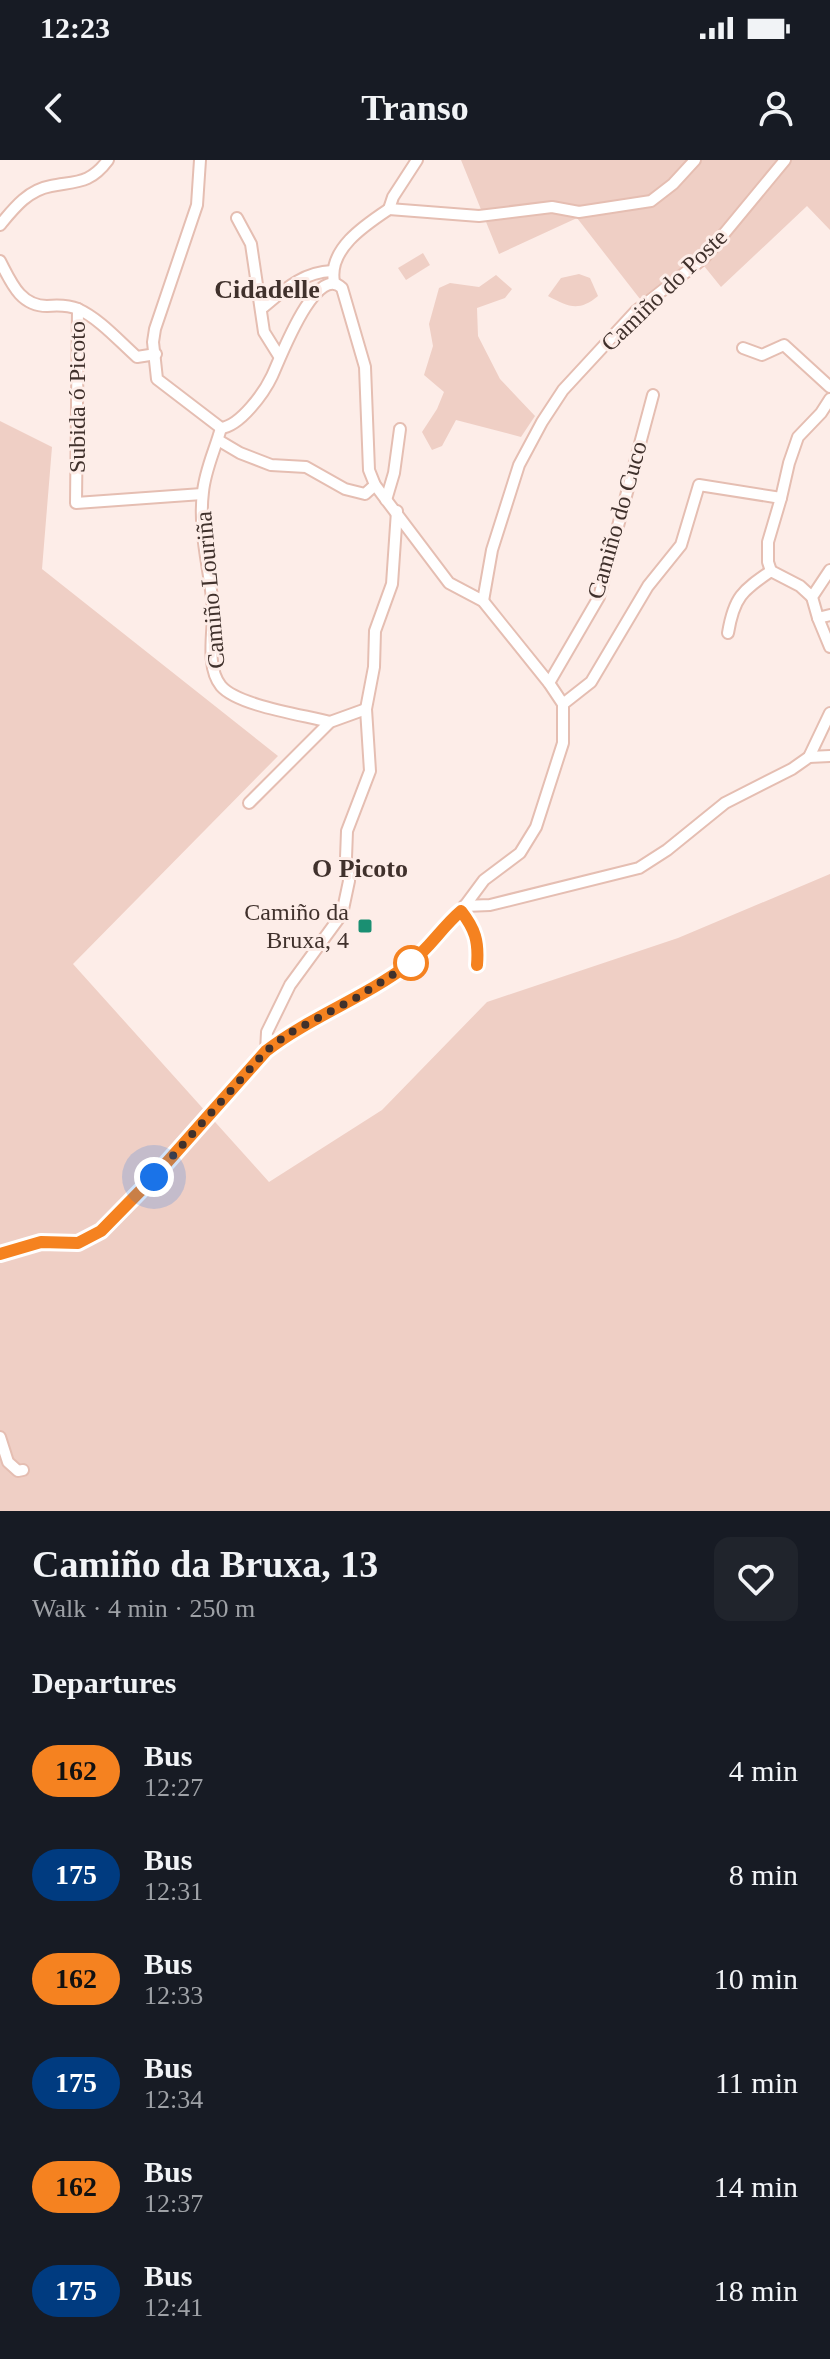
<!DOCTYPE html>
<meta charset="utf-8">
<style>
body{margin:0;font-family:"Times New Roman",serif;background:#20242c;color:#f1f3f6;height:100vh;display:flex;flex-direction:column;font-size:30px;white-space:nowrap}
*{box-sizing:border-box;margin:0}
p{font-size:26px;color:#9ea1a6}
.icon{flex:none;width:44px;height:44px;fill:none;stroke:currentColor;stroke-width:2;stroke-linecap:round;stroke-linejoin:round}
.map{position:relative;height:1351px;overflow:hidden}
.panel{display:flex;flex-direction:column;background:#171b24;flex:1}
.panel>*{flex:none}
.badge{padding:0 16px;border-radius:26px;font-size:28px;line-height:52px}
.you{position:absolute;width:40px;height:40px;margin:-20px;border:6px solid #fff;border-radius:50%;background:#1a73e8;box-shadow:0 0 0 12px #1a73e833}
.map>.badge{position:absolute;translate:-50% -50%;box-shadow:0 0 0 4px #fff}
h2{padding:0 32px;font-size:30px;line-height:72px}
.round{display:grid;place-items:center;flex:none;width:84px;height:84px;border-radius:16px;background:#20242c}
.summary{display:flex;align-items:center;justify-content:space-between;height:136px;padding:0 32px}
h1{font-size:38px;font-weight:700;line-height:60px}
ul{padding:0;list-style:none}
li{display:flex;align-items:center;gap:24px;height:104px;padding:0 32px}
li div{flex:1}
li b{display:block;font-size:30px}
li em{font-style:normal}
li .badge{min-width:88px;font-weight:700;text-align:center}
.status{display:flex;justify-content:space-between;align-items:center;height:56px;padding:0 40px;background:#171b24;direction:ltr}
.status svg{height:22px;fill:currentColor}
header{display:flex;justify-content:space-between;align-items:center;height:104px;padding:0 32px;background:#171b24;font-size:36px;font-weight:700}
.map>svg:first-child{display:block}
.green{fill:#efcfc5}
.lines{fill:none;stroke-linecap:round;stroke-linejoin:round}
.minor-casing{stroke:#e5beb2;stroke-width:14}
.minor{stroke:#fff;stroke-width:10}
.line-casing{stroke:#fff;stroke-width:18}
.line{stroke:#f58220;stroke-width:12}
.walk{stroke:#40312c;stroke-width:8;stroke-dasharray:0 14.4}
.poi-dot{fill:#1a8f72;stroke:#fdede8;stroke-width:3}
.stop-dot{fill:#fff;stroke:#f58220;stroke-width:4}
.labels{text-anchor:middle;stroke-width:6;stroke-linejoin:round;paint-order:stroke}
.street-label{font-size:24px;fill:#40312c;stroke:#fdede8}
.poi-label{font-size:24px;fill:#40312c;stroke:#fdede8;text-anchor:end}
.neighbourhood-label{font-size:26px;font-weight:bold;fill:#40312c;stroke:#fdede8}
</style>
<div class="status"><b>12:23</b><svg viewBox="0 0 49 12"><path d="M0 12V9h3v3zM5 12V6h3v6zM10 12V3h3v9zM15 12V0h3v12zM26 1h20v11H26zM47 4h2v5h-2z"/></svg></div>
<header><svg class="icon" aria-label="back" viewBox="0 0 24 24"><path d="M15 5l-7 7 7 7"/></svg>Transo<svg class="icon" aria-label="person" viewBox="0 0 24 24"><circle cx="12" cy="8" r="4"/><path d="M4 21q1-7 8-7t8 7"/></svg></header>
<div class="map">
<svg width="830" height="1351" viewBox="0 0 830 1351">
<rect width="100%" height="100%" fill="#fdede8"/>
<g class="green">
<polygon points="461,0 830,0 830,70 807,46 721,127 696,96 640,139 577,58 499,94"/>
<polygon points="423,93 430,105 406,120 398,108"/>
<path d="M 579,114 L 590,118 L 598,136 C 579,152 568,147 548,136 L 561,118 Z"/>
<polygon points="496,115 512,129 505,138 477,148 478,176 500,219 535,256 521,277 456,260 442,286 432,290 422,272 437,249 444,232 424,215 433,186 429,164 439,128 450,123 479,127"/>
<polygon points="0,261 52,287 42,409 278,596 73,804 269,1022 382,950 487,842 678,778 830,714 830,1351 0,1351"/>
</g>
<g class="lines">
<defs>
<g id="minor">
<polyline points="389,49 479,56 552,47 579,52 651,41 673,24 695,0"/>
<polyline points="389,49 393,37 417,0"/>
<polyline points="237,58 251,84 264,172 279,196"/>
<path d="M 0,65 C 14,48 28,30 51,26 C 77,21 90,24 108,0"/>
<path d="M 0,101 C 11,122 20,146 47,146 C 58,145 68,145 78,149 C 100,159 119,181 137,197 L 156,194"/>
<path d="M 334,122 C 328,89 365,65 389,49"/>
<polyline points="78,149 76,343 202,334"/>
<path d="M 261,149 C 283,131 302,112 332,111"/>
<polyline points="743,188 762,195 784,185 830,227"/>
<path d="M 221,268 C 215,290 205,310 203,332 C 198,372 210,409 213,448 C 214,469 205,507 221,526 C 238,546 304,555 330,562"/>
<polyline points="218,280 240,293 271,305 306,307 345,329 365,334 375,325"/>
<polyline points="386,340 394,313 400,269"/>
<polyline points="830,410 812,437 818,458 830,455"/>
<polyline points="771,411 768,402 768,382 781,338 789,303 798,277 821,253 830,239"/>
<polyline points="483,441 492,390 519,305 542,262 563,230 636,151 704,98 785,0"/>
<polyline points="818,458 830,487"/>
<path d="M 728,473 C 734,437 742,431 771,411 L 800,426 L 812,437"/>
<polyline points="549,523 599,437 653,235"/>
<polyline points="563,544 591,522 648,426 681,385 699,325 781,338"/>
<polyline points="809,597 830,596"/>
<polyline points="249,643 330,562 366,549"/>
<polyline points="464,746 490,745 639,708 667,690 725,643 792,609 809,597 830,553"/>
<path d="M 461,751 C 475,769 479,781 477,805"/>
<polyline points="266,891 267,872 290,825 342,754 349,721 346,698 347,671 370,611 366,549 374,507 375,471 392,424 397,351"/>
<path d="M 0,1094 L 41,1082 L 78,1083 L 101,1071 L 154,1017 L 266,891 L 288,874 L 356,838 L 411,803 L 461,751 L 484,720 L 520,693 L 536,667 L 563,583 L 563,544 L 549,523 L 483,441 L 449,423 L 375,325 L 369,310 L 365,207 L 342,128 C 316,102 280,199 272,216 C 264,233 240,266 221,268 L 157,219 L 153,182 L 155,169 L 197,45 L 200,0"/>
<polyline points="0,1277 8,1302 18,1311 23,1310"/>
</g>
</defs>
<use href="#minor" class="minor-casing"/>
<use href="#minor" class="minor"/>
</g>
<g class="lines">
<defs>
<path id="line" d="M 0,1094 L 41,1082 L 78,1083 L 101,1071 L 154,1017 L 266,891 C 310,857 364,838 409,804 C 429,789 442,767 461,751 C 475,769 479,781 477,805"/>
</defs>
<use href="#line" class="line-casing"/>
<use href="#line" class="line"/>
<polyline class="walk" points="154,1017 266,891 288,874 356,838 411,803"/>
</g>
<rect class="poi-dot" x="357" y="758" width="16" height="16" rx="4"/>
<circle class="stop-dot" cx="411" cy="803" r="16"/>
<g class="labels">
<g class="street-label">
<text transform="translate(664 130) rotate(-44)" y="8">Camiño do Poste</text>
<text transform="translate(77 237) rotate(-90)" y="8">Subida ó Picoto</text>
<text transform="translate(617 360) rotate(-74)" y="8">Camiño do Cuco</text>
<text transform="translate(210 430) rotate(-95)" y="8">Camiño Louriña</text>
</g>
<g class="poi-label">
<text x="349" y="760">Camiño da<tspan x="349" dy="28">Bruxa, 4</tspan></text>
</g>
<g class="neighbourhood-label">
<text x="267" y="138">Cidadelle</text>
<text x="360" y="717">O Picoto</text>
</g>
</g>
</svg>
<div class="you" style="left:154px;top:1017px"></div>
</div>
<section class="panel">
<div class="summary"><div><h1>Camiño da Bruxa, 13</h1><p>Walk · 4 min · 250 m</p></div><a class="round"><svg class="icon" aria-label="heart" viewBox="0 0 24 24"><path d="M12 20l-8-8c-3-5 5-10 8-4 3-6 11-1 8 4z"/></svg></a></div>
<h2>Departures</h2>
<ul>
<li><span class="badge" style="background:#f58220;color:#111">162</span><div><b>Bus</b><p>12:27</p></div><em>4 min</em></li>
<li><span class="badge" style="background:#003b80;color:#fff">175</span><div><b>Bus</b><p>12:31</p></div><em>8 min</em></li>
<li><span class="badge" style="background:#f58220;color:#111">162</span><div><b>Bus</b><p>12:33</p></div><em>10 min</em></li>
<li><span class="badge" style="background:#003b80;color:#fff">175</span><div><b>Bus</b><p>12:34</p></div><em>11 min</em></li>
<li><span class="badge" style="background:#f58220;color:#111">162</span><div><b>Bus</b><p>12:37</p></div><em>14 min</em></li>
<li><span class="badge" style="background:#003b80;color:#fff">175</span><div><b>Bus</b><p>12:41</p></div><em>18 min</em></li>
</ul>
</section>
